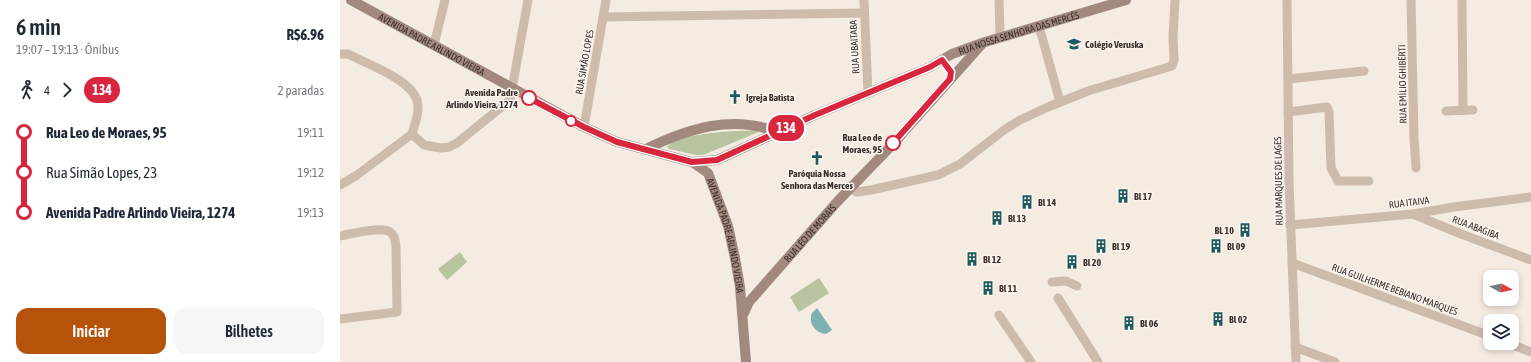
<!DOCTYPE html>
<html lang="pt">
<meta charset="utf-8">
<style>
body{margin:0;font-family:"Asap Condensed",sans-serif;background:#f6f6f7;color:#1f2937;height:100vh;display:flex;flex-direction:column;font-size:15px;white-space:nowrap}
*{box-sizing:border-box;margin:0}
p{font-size:13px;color:#747a83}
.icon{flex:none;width:22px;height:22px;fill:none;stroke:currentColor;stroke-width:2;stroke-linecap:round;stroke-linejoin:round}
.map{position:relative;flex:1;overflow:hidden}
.side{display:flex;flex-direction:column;background:#fff;width:340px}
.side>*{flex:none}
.badge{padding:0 8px;border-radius:13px;font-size:14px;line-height:26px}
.needle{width:26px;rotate:98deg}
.tools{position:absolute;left:1143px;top:270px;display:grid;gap:8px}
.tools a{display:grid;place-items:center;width:36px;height:36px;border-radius:8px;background:#fff;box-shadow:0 2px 6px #0003;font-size:20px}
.map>.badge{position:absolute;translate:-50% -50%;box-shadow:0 0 0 2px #fff}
.legs{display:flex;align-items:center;gap:6px;height:44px;padding:0 16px;font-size:13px}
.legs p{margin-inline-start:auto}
.head{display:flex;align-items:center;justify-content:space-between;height:68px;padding:0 16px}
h1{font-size:22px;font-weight:600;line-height:30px}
.cta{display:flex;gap:8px;margin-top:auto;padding:8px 16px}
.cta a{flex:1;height:46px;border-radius:12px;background:#b45309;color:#fff;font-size:16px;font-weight:600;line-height:46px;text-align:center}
.cta a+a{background:#f6f6f7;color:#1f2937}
ul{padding:0 16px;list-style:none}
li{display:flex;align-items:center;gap:14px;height:40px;font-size:15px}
li i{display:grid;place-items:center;width:6px;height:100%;margin:0 5px;background:currentColor}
li i::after{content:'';width:10px;height:10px;margin:-5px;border:3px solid;border-radius:50%;background:#fff}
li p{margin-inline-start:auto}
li:first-child i{background:linear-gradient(#0000 50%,currentColor 0)}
li:last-child i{background:linear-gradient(currentColor 50%,#0000 0)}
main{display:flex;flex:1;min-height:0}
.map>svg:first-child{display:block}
.green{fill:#b8c4a0}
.water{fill:#7fb0b2}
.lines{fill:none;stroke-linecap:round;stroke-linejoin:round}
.minor{stroke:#cdbbac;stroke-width:9}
.secondary{stroke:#a18a7d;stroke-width:10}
.line-1-casing{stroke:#fff;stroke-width:9}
.line-1{stroke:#d7263d;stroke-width:6}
.stop-1-dot{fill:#fff;stroke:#d7263d;stroke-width:2}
.labels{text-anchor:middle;stroke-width:3;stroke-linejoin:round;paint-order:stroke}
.street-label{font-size:10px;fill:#3b302b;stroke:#fbf5ee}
.poi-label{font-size:10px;font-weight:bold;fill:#3b302b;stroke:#fbf5ee;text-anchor:start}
.stop-label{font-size:10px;font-weight:bold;fill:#3b302b;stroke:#fbf5ee;text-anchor:end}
</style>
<main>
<section class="side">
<div class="head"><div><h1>6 min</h1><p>19:07 – 19:13 · Ônibus</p></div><b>R$6.96</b></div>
<div class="legs"><svg class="icon" aria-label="walk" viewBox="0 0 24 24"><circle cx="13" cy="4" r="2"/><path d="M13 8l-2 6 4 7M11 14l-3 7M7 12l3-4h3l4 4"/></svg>4<svg class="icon" aria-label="forward" viewBox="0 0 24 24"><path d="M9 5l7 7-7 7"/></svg><b class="badge" style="background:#d7263d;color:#fff">134</b><p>2 paradas</p></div>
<ul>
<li><i style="color:#d7263d"></i><b>Rua Leo de Moraes, 95</b><p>19:11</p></li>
<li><i style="color:#d7263d"></i><span>Rua Simão Lopes, 23</span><p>19:12</p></li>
<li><i style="color:#d7263d"></i><b>Avenida Padre Arlindo Vieira, 1274</b><p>19:13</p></li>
</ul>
<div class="cta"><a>Iniciar</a><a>Bilhetes</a></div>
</section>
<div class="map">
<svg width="1191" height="362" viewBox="0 0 1191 362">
<rect width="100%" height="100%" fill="#f4ebe1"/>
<g class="green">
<path d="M 418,130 L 419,132 L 363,155 L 356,155 L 329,149 L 327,147 C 340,132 398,131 418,130 Z"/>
<polygon points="120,252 127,262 107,280 98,269"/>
<polygon points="479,278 489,293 459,312 450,297"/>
</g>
<path class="water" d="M 477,308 L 492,330 L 486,334 C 475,333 468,323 472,313 Z"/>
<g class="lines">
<g class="minor">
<polyline points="524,0 528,94"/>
<polyline points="659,0 660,36"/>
<polyline points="947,0 949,182 956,362"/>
<polyline points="1071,0 1074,138 1076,168"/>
<polyline points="1122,0 1123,110"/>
<polyline points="263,17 524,13"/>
<polyline points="699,26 720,102"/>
<polyline points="94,45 105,0"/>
<path d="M 0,54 L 8,54 C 27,64 70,79 77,100 C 80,112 75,123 72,134"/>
<polyline points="948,79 1024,71"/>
<polyline points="1106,111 1133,110"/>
<polyline points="948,112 987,107 989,112 991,168 998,181 1029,181"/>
<polyline points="244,127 266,0"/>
<polyline points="0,185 17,175 72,134 84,145 101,148 109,147 117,143 170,100 188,0"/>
<polyline points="510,188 517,192 531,190 598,175 620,164 664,130 680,120 708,107 748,91 832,66 834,60 833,37 835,0"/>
<polyline points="1073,214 1121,234 1191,260"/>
<polyline points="950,225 1073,214 1114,207 1191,197"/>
<path d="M 0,236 C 10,234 42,226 50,232 C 55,235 55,241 56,246 L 57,312 L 0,319"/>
<polyline points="952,263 1150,336"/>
<polyline points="712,282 726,281 737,286"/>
<polyline points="718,298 758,362"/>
<polyline points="659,315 691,362"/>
<polyline points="1168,343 1191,352"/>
<polyline points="955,347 995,362"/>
</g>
<g class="secondary">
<path id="s1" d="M 11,0 L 244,127 L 277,142 L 352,162 L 368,173 L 388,226 L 395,258 L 400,287 L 406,362"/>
<path d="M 306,149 C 347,129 392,114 437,132"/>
<path id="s2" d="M 352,162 L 377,160 L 475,115 L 590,67 L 612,54 L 645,42 L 786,0"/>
<path id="s3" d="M 404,313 L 409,302 L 497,202 L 553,144 L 642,44"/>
</g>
</g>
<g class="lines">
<defs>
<polyline id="line-1" points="189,98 244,127 277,142 352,162 377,160 475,115 590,67 602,60 611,72 610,79 553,143"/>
</defs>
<use href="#line-1" class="line-1-casing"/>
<use href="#line-1" class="line-1"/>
</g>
<defs>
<symbol id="school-bare" viewBox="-9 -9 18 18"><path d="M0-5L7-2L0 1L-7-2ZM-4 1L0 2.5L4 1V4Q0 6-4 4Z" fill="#1f5a5e" stroke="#fbf5ee" stroke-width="2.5" paint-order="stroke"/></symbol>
<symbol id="church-bare" viewBox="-9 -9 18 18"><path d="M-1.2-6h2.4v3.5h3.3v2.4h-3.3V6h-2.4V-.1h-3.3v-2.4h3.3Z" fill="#1f5a5e" stroke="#fbf5ee" stroke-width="2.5" paint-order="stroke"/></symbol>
<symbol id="building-bare" viewBox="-9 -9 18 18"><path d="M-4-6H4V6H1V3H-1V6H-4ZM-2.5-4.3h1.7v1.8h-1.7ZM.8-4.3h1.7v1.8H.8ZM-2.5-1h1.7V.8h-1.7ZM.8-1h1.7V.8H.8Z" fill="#1f5a5e" stroke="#fbf5ee" stroke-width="2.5" paint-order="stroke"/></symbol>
</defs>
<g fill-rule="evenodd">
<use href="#school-bare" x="724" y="34" width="20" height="20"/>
<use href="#church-bare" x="385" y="87" width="20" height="20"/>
<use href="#church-bare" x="467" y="148" width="20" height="20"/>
<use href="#building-bare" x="773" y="186" width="20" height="20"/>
<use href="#building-bare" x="677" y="192" width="20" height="20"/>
<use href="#building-bare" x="647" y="208" width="20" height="20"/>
<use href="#building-bare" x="895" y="220" width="20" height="20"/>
<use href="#building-bare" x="751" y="236" width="20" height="20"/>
<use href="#building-bare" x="866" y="236" width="20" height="20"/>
<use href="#building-bare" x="622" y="249" width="20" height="20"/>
<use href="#building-bare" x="722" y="252" width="20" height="20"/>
<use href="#building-bare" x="638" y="278" width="20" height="20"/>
<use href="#building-bare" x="868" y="309" width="20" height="20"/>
<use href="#building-bare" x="779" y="313" width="20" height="20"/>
</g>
<g class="stop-1-dot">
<circle cx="189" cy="98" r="7"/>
<circle cx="231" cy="121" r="5"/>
<circle cx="553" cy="143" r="7"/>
</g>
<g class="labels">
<g class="street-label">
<text dy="4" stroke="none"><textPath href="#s2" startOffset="353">RUA NOSSA SENHORA DAS MERCÊS</textPath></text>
<text dy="4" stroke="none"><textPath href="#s1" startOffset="92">AVENIDA PADRE ARLINDO VIEIRA</textPath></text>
<text transform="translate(514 47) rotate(-93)" y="4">RUA UBAITABA</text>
<text transform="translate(244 62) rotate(-80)" y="4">RUA SIMÃO LOPES</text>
<text transform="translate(1062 84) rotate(-91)" y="4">RUA EMÍLIO GHIBERTI</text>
<text transform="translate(938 181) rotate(-91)" y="4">RUA MARQUES DE LAGES</text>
<text transform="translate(1069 202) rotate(-7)" y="4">RUA ITAIVA</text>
<text transform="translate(1136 227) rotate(21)" y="4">RUA ABAGIBA</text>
<text dy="4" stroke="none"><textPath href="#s3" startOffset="104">RUA LÉO DE MORAIS</textPath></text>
<text dy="4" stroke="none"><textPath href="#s1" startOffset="464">AVENIDA PADRE ARLINDO VIEIRA</textPath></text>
<text transform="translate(1055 289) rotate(20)" y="4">RUA GUILHERME BEBIANO MARQUES</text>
</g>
<g class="poi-label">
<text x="745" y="48">Colégio Veruska</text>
<text x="406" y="101">Igreja Batista</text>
<text x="477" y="177" text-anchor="middle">Paróquia Nossa<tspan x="477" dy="12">Senhora das Merces</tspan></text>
<text x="794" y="200">Bl 17</text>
<text x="698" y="206">Bl 14</text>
<text x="668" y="222">Bl 13</text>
<text x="894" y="234" text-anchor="end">BL 10</text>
<text x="772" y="250">Bl 19</text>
<text x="887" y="250">Bl 09</text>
<text x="643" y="263">Bl 12</text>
<text x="743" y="266">Bl 20</text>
<text x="659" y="292">Bl 11</text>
<text x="889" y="323">Bl 02</text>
<text x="800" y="327">Bl 06</text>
</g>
<g class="stop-label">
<text x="178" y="96">Avenida Padre<tspan x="178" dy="12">Arlindo Vieira, 1274</tspan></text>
<text x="542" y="141">Rua Leo de<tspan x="542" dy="12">Moraes, 95</tspan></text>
</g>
</g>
</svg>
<div class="tools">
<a><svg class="needle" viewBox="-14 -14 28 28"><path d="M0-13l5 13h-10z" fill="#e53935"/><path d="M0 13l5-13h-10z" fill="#747a83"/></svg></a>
<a><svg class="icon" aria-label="layers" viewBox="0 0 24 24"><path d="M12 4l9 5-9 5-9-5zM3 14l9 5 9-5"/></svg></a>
</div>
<b class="badge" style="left:446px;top:128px;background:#d7263d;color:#fff">134</b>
</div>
</main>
